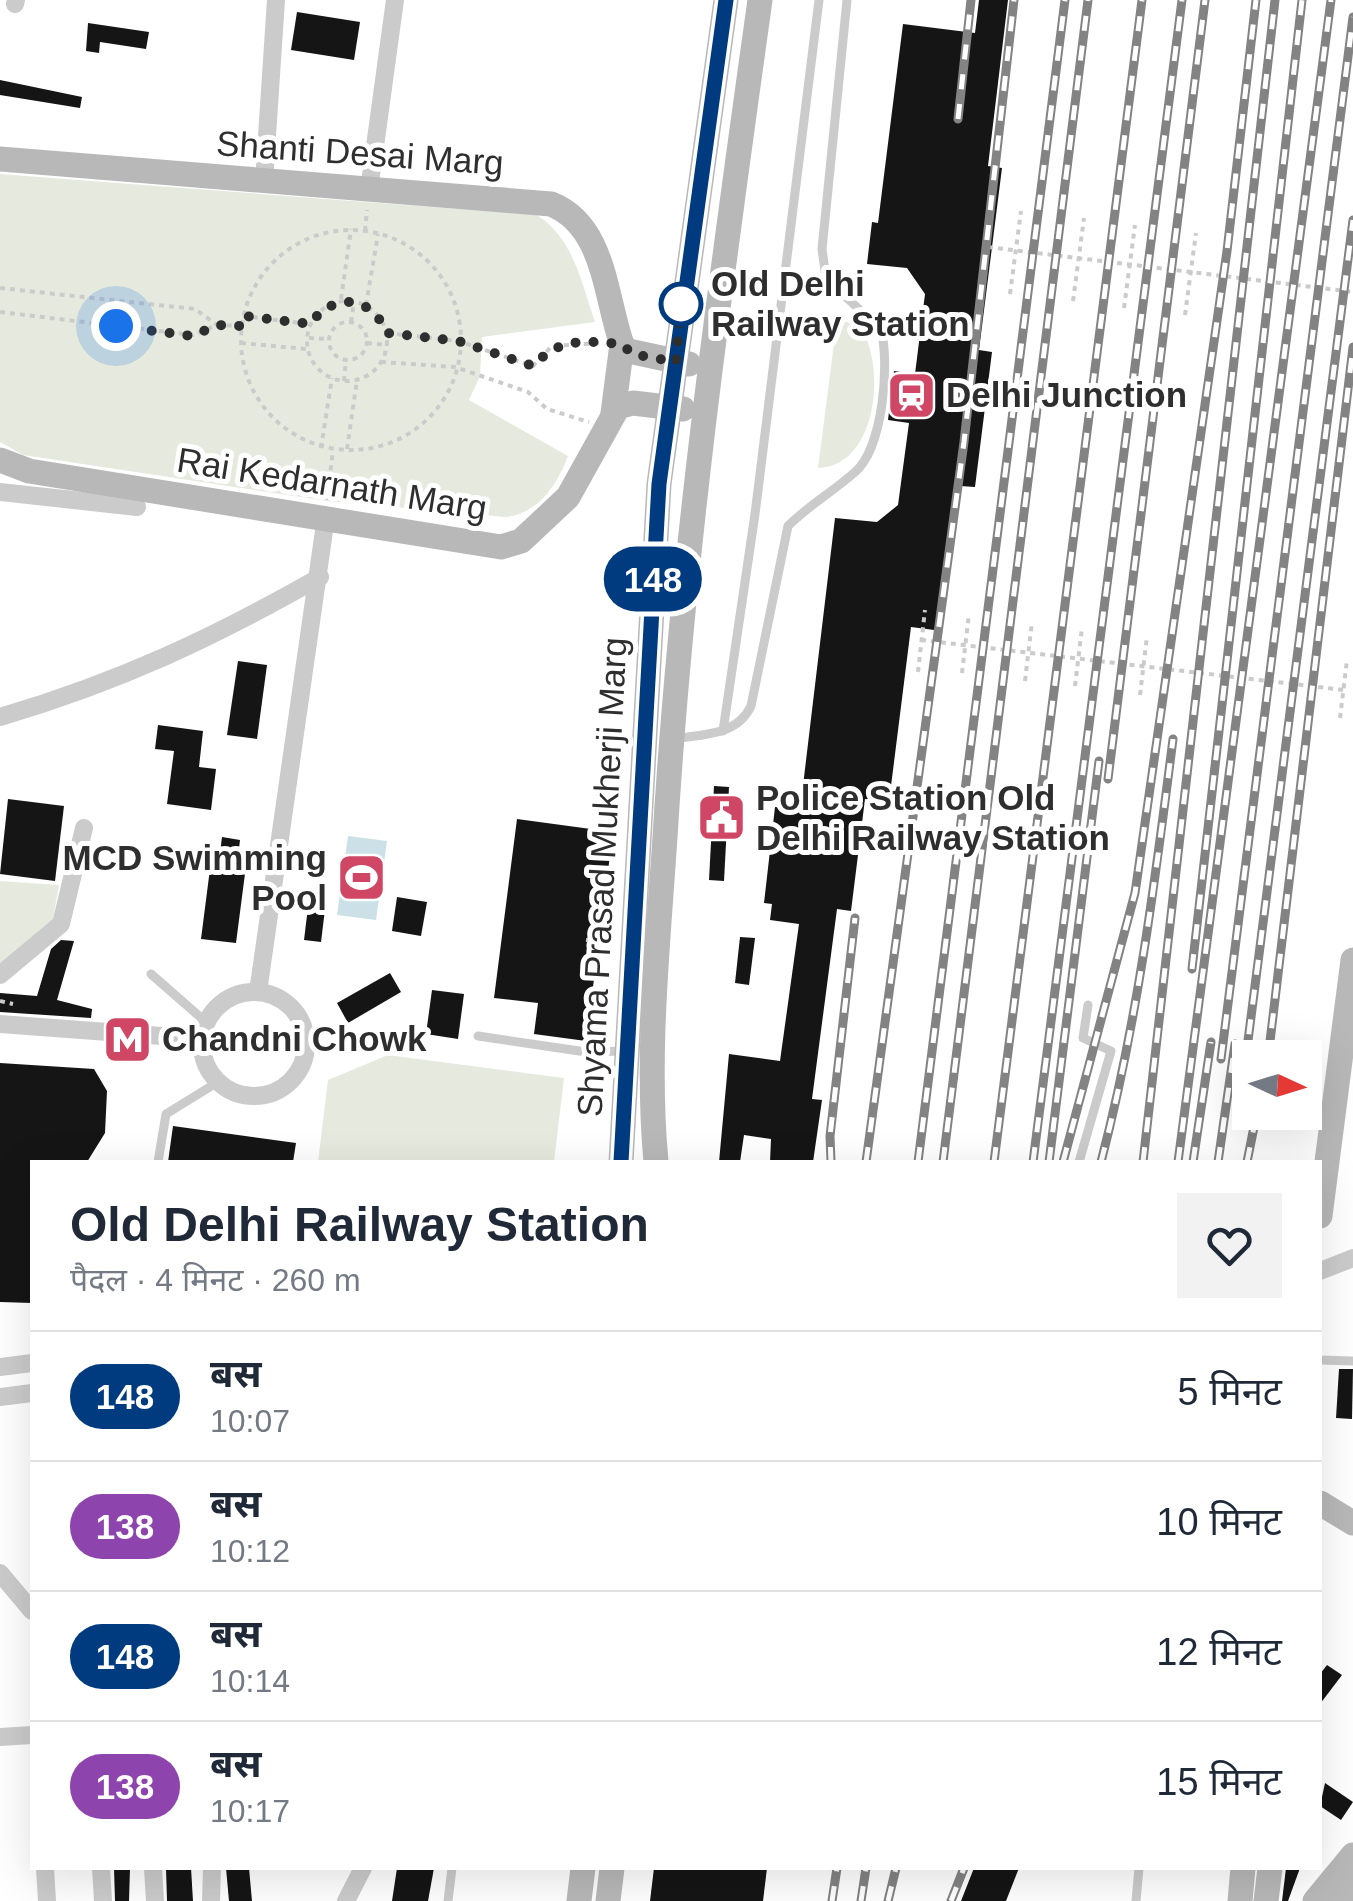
<!DOCTYPE html>
<html lang="hi">
<meta charset="utf-8">
<style>
body{margin:0;font-family:Arial,"Noto Sans Devanagari",sans-serif;background:#f2f2f3;color:#1f2937;height:100vh;display:flex;flex-direction:column;font-size:38px;white-space:nowrap}
*{box-sizing:border-box;margin:0}
p{font-size:32px;color:#747a83}
.icon{flex:none;width:55px;height:55px;fill:none;stroke:currentColor;stroke-width:2;stroke-linecap:round;stroke-linejoin:round}
.map{position:relative;flex:1;overflow:hidden}
.sheet{position:absolute;left:30px;top:1160px;width:1292px;height:710px;display:flex;flex-direction:column;background:#fff;border-radius:0px;box-shadow:0 10px 40px #0002}
.sheet>*{flex:none}
.badge{padding:0 20px;border-radius:32px;font-size:35px;line-height:65px}
.needle{width:65px;rotate:94deg}
.controls{position:absolute;left:1232px;top:1040px;display:grid;gap:20px}
.controls a{display:grid;place-items:center;width:90px;height:90px;border-radius:0px;background:#fff;box-shadow:0 10px 40px #0002;font-size:50px}
.you{position:absolute;width:50px;height:50px;margin:-25px;border:8px solid #fff;border-radius:50%;background:#1a73e8;box-shadow:0 0 0 15px #1a73e833}
.map>.badge{position:absolute;translate:-50% -50%;box-shadow:0 0 0 5px #fff}
.round{display:grid;place-items:center;flex:none;width:105px;height:105px;border-radius:0px;background:#f2f2f3}
.overview{display:flex;align-items:center;justify-content:space-between;height:170px;padding:0 40px}
h1{font-size:48px;font-weight:700;line-height:75px}
ul{padding:0;list-style:none}
li{display:flex;align-items:center;gap:30px;height:130px;padding:0 40px;border-top:2px solid #e0e1e3}
li div{flex:1}
li b{display:block;font-size:38px}
li em{font-style:normal}
li .badge{min-width:110px;font-weight:700;text-align:center}
.map>svg:first-child{display:block}
.green{fill:#e6eade}
.water{fill:#cce1e7}
.building{fill:#151515}
.lines{fill:none;stroke-linecap:round;stroke-linejoin:round}
.path{stroke:#cbcbcb;stroke-width:4;stroke-dasharray:5 5;stroke-linecap:butt}
.lane{stroke:#cbcbcb;stroke-width:9}
.street{stroke:#cbcbcb;stroke-width:18}
.secondary{stroke:#b8b8b8;stroke-width:25}
.rail-casing{stroke:#838383;stroke-width:9}
.rail{stroke:#fff;stroke-width:5;stroke-dasharray:15;stroke-linecap:butt}
.line-casing{stroke:#fff;stroke-width:22}
.line{stroke:#003b80;stroke-width:15}
.walk{stroke:#2e2e2e;stroke-width:10;stroke-dasharray:0 18}
.stop-dot{fill:#fff;stroke:#003b80;stroke-width:5}
.labels{text-anchor:middle;stroke-width:10;stroke-linejoin:round;paint-order:stroke}
.street-label{font-size:35px;fill:#2e2e2e;stroke:#fff}
.stop-label{font-size:35px;font-weight:bold;fill:#2e2e2e;stroke:#fff;text-anchor:start}
.poi-label{font-size:35px;font-weight:bold;fill:#2e2e2e;stroke:#fff;text-anchor:start}
</style>
<div class="map">
<svg width="1353" height="1901" viewBox="0 0 1353 1901">
<rect width="100%" height="100%" fill="#fff"/>
<g class="green">
<path d="M 0,174 L 537,215 C 574,239 581,282 595,322 L 482,337 L 480,376 L 469,400 L 568,456 C 557,485 539,513 506,517 L 327,501 L 23,455 L 0,442 Z"/>
<path d="M 837,320 L 859,325 C 887,364 878,466 818,468 Z"/>
<polygon points="0,881 59,885 53,919 0,965"/>
<polygon points="388,1055 564,1078 554,1162 318,1162 328,1080"/>
</g>
<polygon class="water" points="348,836 387,841 376,920 337,915"/>
<g class="building">
<polygon points="979,0 1008,0 988,166 1002,168 979,350 992,352 975,487 960,486 942,631 911,627 889,802 865,799 851,911 837,909 812,1099 822,1100 813,1162 770,1162 771,1139 744,1135 740,1162 719,1162 729,1054 780,1061 799,924 770,920 772,904 764,903 775,807 787,808 789,792 802,794 835,518 877,522 898,505 909,423 888,420 894,371 915,374 925,294 907,268 867,264 872,222 878,223 903,24 975,33"/>
<polygon points="297,12 360,22 354,60 291,50"/>
<polygon points="88,23 149,32 146,49 100,42 99,53 86,51"/>
<polygon points="0,80 82,97 80,108 0,95"/>
<polygon points="238,661 267,665 257,739 227,735"/>
<polygon points="158,725 203,731 199,767 216,769 211,810 167,804 174,751 155,749"/>
<polygon points="714,786 729,787 724,881 709,880"/>
<polygon points="8,799 64,806 55,881 0,874"/>
<polygon points="517,819 613,832 586,1041 534,1034 538,1003 494,998"/>
<polygon points="222,837 240,840 237,865 246,866 236,943 201,939 211,861 219,861"/>
<polygon points="397,897 427,902 421,936 392,931"/>
<polygon points="309,899 326,901 321,942 304,940"/>
<polygon points="740,937 755,938 749,985 735,983"/>
<polygon points="61,940 74,941 57,1000 92,1009 91,1018 0,1012 0,993 37,996 51,949"/>
<polygon points="390,973 401,992 348,1023 337,1003"/>
<polygon points="432,990 464,994 458,1039 426,1034"/>
<polygon points="0,1063 94,1069 107,1091 105,1133 87,1162 32,1162 32,1303 0,1302"/>
<polygon points="173,1126 296,1143 293,1162 168,1162"/>
<polygon points="1339,1369 1353,1369 1352,1419 1336,1418"/>
<polygon points="1327,1665 1342,1675 1320,1704 1320,1674"/>
<polygon points="1325,1783 1353,1802 1341,1820 1320,1806"/>
<polygon points="114,1868 130,1868 129,1901 115,1901"/>
<polygon points="166,1868 191,1868 193,1901 167,1901"/>
<polygon points="226,1868 249,1868 252,1901 229,1901"/>
<polygon points="397,1868 434,1868 428,1901 392,1901"/>
<polygon points="654,1868 767,1868 763,1901 650,1901"/>
<polygon points="974,1868 1019,1868 1006,1901 961,1901"/>
<polygon points="1286,1868 1300,1868 1288,1901 1282,1901"/>
</g>
<g class="lines">
<g class="path">
<circle cx="351" cy="340" r="110"/>
<polyline points="365,231 367,210"/>
<polyline points="988,247 1353,292"/>
<polyline points="0,288 195,309 217,325"/>
<polyline points="1010,294 1021,211"/>
<polyline points="341,299 351,229"/>
<polyline points="1073,301 1084,218"/>
<circle cx="347" cy="341" r="40"/>
<polyline points="366,305 378,234"/>
<polyline points="1124,308 1135,225"/>
<polyline points="0,312 193,335 217,325 242,326"/>
<polyline points="1185,315 1196,233"/>
<polyline points="243,316 308,324"/>
<circle cx="348" cy="341" r="19"/>
<polyline points="351,322 354,302"/>
<polyline points="387,333 458,341 533,366 552,346 599,343"/>
<polyline points="309,338 329,339"/>
<polyline points="241,343 306,349"/>
<polyline points="367,343 387,345"/>
<polyline points="381,362 455,367 528,392 547,409 589,422"/>
<polyline points="344,381 346,360"/>
<polyline points="321,448 332,378"/>
<polyline points="347,449 357,380"/>
<polyline points="327,500 333,450"/>
<polyline points="921,640 1344,690"/>
<polyline points="918,672 925,610"/>
<polyline points="962,673 969,614"/>
<polyline points="1025,681 1032,622"/>
<polyline points="1075,686 1082,628"/>
<polyline points="1140,695 1147,636"/>
<polyline points="1340,718 1347,660"/>
<polyline points="586,940 615,943"/>
<polyline points="0,1001 13,1004"/>
</g>
<g class="lane">
<polyline points="723,731 755,514 819,0"/>
<path d="M 673,739 C 703,734 737,736 751,706 L 788,526 C 809,505 834,491 855,472 C 883,448 890,364 881,330 L 826,278 L 822,249 L 847,0"/>
<polyline points="151,974 207,1023"/>
<polyline points="478,1036 586,1052 624,1051"/>
<polyline points="158,1162 166,1114 218,1082"/>
<polyline points="1079,1162 1111,1051 1083,1038 1088,1005"/>
<polyline points="1320,1360 1353,1361"/>
<polyline points="448,1901 452,1868"/>
<polyline points="1136,1901 1139,1868"/>
</g>
<g class="street">
<polyline points="15,4 16,0"/>
<polyline points="264,181 276,0"/>
<polyline points="369,190 395,0"/>
<polyline points="0,492 137,507"/>
<path d="M 0,717 C 119,682 213,638 320,577"/>
<polyline points="0,975 61,924 84,828"/>
<polyline points="258,992 326,517"/>
<circle cx="254" cy="1044" r="52"/>
<polyline points="0,1024 202,1039"/>
<polyline points="1320,1271 1353,1258"/>
<polyline points="0,1367 32,1363"/>
<polyline points="0,1397 32,1393"/>
<polyline points="0,1573 32,1611"/>
<polyline points="0,1737 32,1735"/>
<polyline points="45,1868 47,1901"/>
<polyline points="101,1868 103,1901"/>
<polyline points="153,1868 155,1901"/>
<polyline points="211,1901 212,1868"/>
<polyline points="346,1901 363,1868"/>
</g>
<g class="secondary">
<path d="M 0,159 L 551,204 C 607,226 605,302 624,350 L 689,364"/>
<polyline points="613,413 622,344"/>
<polyline points="0,460 29,471 501,547 521,541 568,497 618,407 633,403 683,409"/>
<polyline points="621,1162 659,484 726,0"/>
<path d="M 656,1162 C 646,1054 658,945 665,837 C 682,556 721,279 760,0"/>
<polyline points="1320,1216 1353,960"/>
<polyline points="1320,1503 1353,1523"/>
<polyline points="579,1901 583,1868"/>
<polyline points="608,1901 612,1868"/>
<polyline points="1240,1901 1243,1868"/>
<polyline points="1266,1901 1270,1868"/>
<polyline points="1315,1901 1353,1855"/>
<polyline points="1342,1901 1353,1887"/>
</g>
<defs>
<g id="rail">
<polyline points="958,119 971,0"/>
<polyline points="1108,779 1205,0"/>
<polyline points="1192,969 1302,0"/>
<polyline points="1268,1058 1353,347"/>
<polyline points="1221,1059 1353,17"/>
<polyline points="1245,1064 1353,220"/>
<polyline points="831,1162 830,1136 855,918"/>
<polyline points="866,1162 964,442 1014,0"/>
<polyline points="918,1162 1065,0"/>
<polyline points="943,1162 1088,0"/>
<polyline points="994,1162 1142,0"/>
<polyline points="1033,1162 1182,0"/>
<polyline points="1049,1162 1099,761"/>
<polyline points="1063,1162 1135,893 1227,251 1256,0"/>
<path d="M 1101,1162 C 1137,1024 1155,882 1173,739"/>
<polyline points="1143,1162 1275,0"/>
<polyline points="1178,1162 1331,0"/>
<polyline points="1193,1162 1211,1042"/>
<polyline points="1218,1162 1235,1044"/>
<polyline points="1247,1162 1257,1112"/>
<polyline points="832,1901 837,1868"/>
<polyline points="861,1901 866,1868"/>
<polyline points="888,1901 896,1868"/>
<polyline points="951,1901 964,1868"/>
</g>
</defs>
<use href="#rail" class="rail-casing"/>
<use href="#rail" class="rail"/>
</g>
<g class="lines">
<defs>
<polyline id="line" points="621,1162 659,484 726,0"/>
</defs>
<use href="#line" class="line-casing"/>
<use href="#line" class="line"/>
<path class="walk" d="M 116,326 L 192,336 L 218,325 L 242,326 L 244,316 L 310,324 C 334,292 371,295 387,333 L 458,341 L 533,366 C 560,337 583,341 622,344 L 632,354 L 676,362 L 681,304"/>
</g>
<defs>
<symbol id="station-square" viewBox="-11 -11 22 22"><rect x="-9" y="-9" width="18" height="18" rx="4" fill="#cf4765" stroke="#fff"/><path d="M-3-6H3Q5-6 5-4V2Q5 4 3 4L4.5 6H3L1.5 4h-3L-3 6H-4.5L-3 4Q-5 4-5 2V-4Q-5-6-3-6ZM-3.5-4v3h7v-3ZM-3.5 1v1.5H-2V1ZM2 1v1.5H3.5V1Z" fill="#fff"/></symbol>
<symbol id="civic-square" viewBox="-11 -11 22 22"><rect x="-9" y="-9" width="18" height="18" rx="4" fill="#cf4765" stroke="#fff"/><path d="M-.6-6.5H3V-4.5H.6V-3L4-1V1h2V6H-6V1h2V-1L-.6-3ZM-1.2 2.5V6h2.4V2.5Z" fill="#fff"/></symbol>
<symbol id="stadium-square" viewBox="-11 -11 22 22"><rect x="-9" y="-9" width="18" height="18" rx="4" fill="#cf4765" stroke="#fff"/><path d="M0-5a6.5 5 0 1 0 0 10a6.5 5 0 1 0 0-10ZM-3.5-1.8h7v3.6h-7Z" fill="#fff"/></symbol>
<symbol id="metro-square" viewBox="-11 -11 22 22"><rect x="-9" y="-9" width="18" height="18" rx="4" fill="#cf4765" stroke="#fff"/><path d="M-5.5 5V-5H-3L0 0L3-5H5.5V5H3V-.5L0 4L-3-.5V5Z" fill="#fff"/></symbol>
</defs>
<g fill-rule="evenodd">
<use href="#station-square" x="884" y="368" width="55" height="55"/>
<use href="#civic-square" x="694" y="790" width="55" height="55"/>
<use href="#stadium-square" x="334" y="850" width="55" height="55"/>
<use href="#metro-square" x="100" y="1012" width="55" height="55"/>
</g>
<circle class="stop-dot" cx="681" cy="304" r="20"/>
<g class="labels">
<g class="street-label">
<text transform="translate(360 153) rotate(4)" y="12">Shanti Desai Marg</text>
<text transform="translate(332 484) rotate(9)" y="12">Rai Kedarnath Marg</text>
<text transform="translate(602 877) rotate(-87)" y="12">Shyama Prasad Mukherji Marg</text>
</g>
<g class="stop-label">
<text x="711" y="296">Old Delhi<tspan x="711" dy="40">Railway Station</tspan></text>
</g>
<g class="poi-label">
<text x="946" y="407">Delhi Junction</text>
<text x="756" y="810">Police Station Old<tspan x="756" dy="40">Delhi Railway Station</tspan></text>
<text x="327" y="870" text-anchor="end">MCD Swimming<tspan x="327" dy="40">Pool</tspan></text>
<text x="162" y="1051">Chandni Chowk</text>
</g>
</g>
</svg>
<div class="controls">
<a><svg class="needle" viewBox="-14 -14 28 28"><path d="M0-13l5 13h-10z" fill="#e53935"/><path d="M0 13l5-13h-10z" fill="#747a83"/></svg></a>
</div>
<div class="you" style="left:116px;top:326px"></div>
<b class="badge" style="left:653px;top:579px;background:#003b80;color:#fff">148</b>
<section class="sheet">
<div class="overview"><div><h1>Old Delhi Railway Station</h1><p>पैदल · 4 मिनट · 260 m</p></div><a class="round"><svg class="icon" aria-label="heart" viewBox="0 0 24 24"><path d="M12 20l-8-8c-3-5 5-10 8-4 3-6 11-1 8 4z"/></svg></a></div>
<ul>
<li><span class="badge" style="background:#003b80;color:#fff">148</span><div><b>बस</b><p>10:07</p></div><em>5 मिनट</em></li>
<li><span class="badge" style="background:#8e44ad;color:#fff">138</span><div><b>बस</b><p>10:12</p></div><em>10 मिनट</em></li>
<li><span class="badge" style="background:#003b80;color:#fff">148</span><div><b>बस</b><p>10:14</p></div><em>12 मिनट</em></li>
<li><span class="badge" style="background:#8e44ad;color:#fff">138</span><div><b>बस</b><p>10:17</p></div><em>15 मिनट</em></li>
</ul>
</section>
</div>
